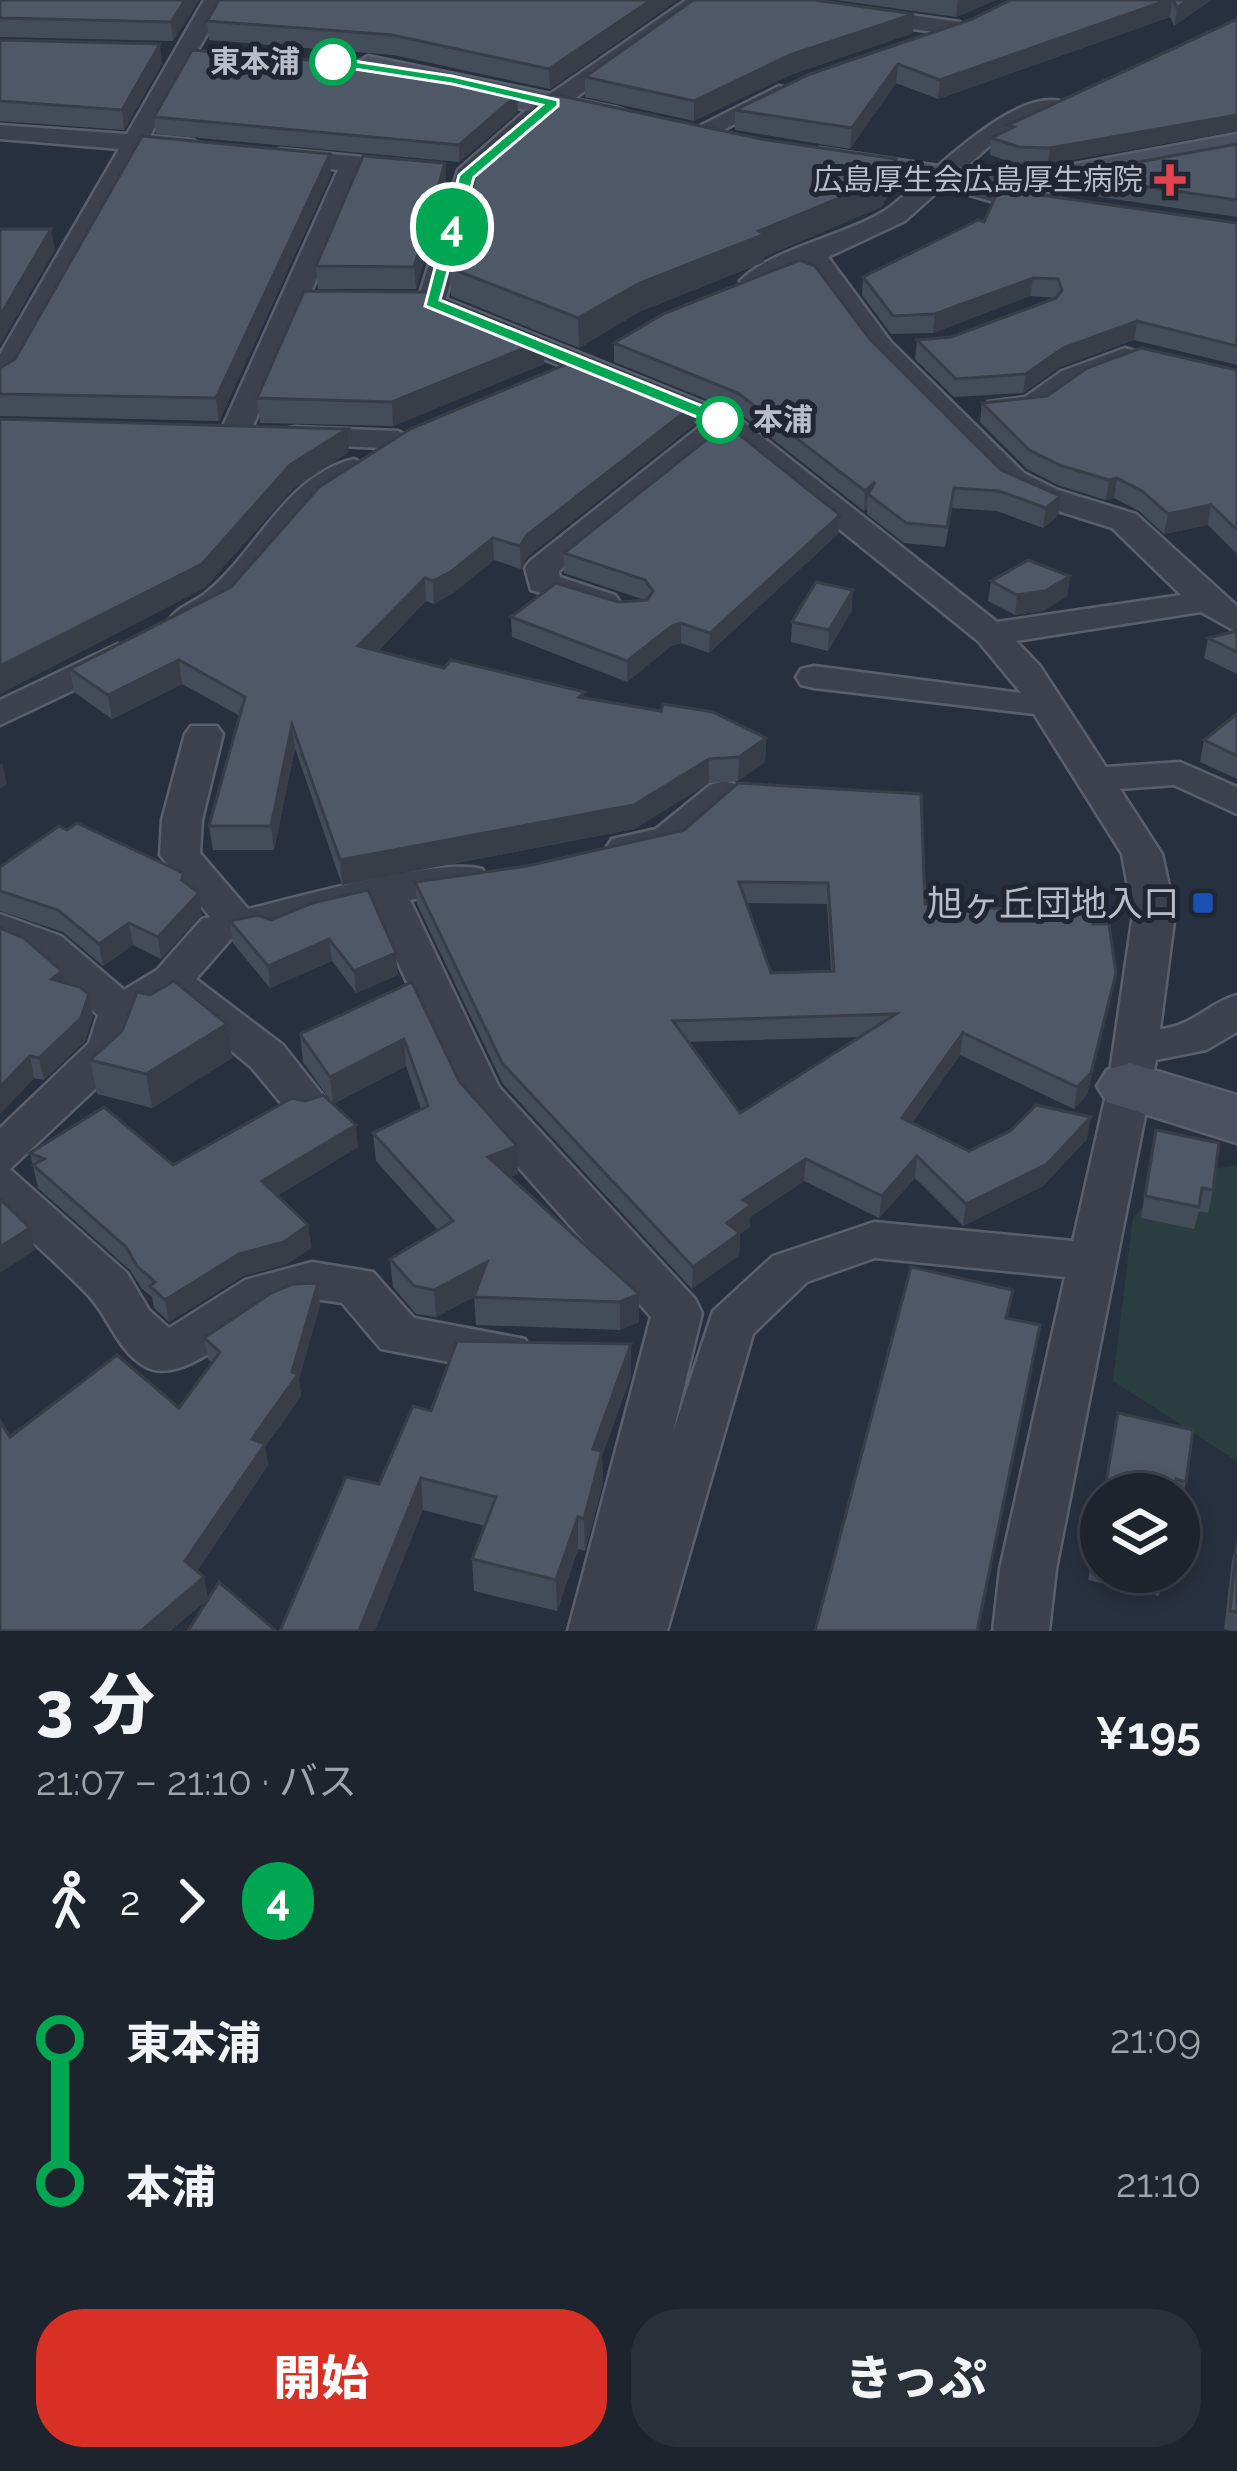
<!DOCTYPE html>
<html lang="ja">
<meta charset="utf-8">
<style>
body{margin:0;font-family:Raleway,"Noto Sans JP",sans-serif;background:#2a303a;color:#f1f3f6;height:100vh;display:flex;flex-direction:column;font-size:45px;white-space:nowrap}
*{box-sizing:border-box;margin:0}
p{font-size:39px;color:#a0a4aa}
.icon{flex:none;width:66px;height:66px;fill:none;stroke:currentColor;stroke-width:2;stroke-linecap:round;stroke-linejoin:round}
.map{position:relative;height:1631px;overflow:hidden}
.sheet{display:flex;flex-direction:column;background:#1d242e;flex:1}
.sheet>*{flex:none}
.badge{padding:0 24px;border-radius:39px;font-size:42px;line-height:78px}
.controls{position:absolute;left:1080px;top:1473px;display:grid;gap:24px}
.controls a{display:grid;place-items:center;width:120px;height:120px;border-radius:50%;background:#1d242e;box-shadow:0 6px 18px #0003,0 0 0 3px #3b414a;font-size:60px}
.map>.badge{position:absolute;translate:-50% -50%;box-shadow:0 0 0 6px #fff}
.legs{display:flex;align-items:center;gap:18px;height:132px;padding:0 36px;font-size:39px}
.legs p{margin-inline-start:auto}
.head{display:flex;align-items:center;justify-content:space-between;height:204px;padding:0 36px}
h1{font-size:66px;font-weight:800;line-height:90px}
.button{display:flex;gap:24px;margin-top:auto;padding:24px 36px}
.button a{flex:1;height:138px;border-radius:48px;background:#d93025;color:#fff;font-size:48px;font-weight:800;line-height:138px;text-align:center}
.button a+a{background:#2a303a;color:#f1f3f6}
ul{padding:0 36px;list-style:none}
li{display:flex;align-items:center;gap:42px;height:144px;font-size:45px}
li i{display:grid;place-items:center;width:18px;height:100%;margin:0 15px;background:currentColor}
li i::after{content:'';width:30px;height:30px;margin:-15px;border:9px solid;border-radius:50%;background:#1d242e}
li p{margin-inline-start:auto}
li:first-child i{background:linear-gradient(#0000 50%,currentColor 0)}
li:last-child i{background:linear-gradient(currentColor 50%,#0000 0)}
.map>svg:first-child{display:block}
.green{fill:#2a3e40}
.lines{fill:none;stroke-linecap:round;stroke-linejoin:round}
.street-casing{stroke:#59606c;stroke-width:5}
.secondary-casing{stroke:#59606c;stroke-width:5}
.street{fill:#3b424e;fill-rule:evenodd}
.secondary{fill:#495161;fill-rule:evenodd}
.wall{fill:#434c59;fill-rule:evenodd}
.shaded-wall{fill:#373e48}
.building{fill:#4e5867;stroke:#373e48;stroke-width:3;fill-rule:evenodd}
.line-1{fill:#00a651;stroke:#fff;stroke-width:3}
.stop-1-dot{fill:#fff;stroke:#00a651;stroke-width:6}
.health-dot{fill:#e0444e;stroke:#202733;stroke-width:4.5}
.transit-dot{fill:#1a4fb4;stroke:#202733;stroke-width:4.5}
.labels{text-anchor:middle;stroke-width:10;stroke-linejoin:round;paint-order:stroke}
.far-stop-label{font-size:30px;font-weight:bold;fill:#b7bec9;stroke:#202733;text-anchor:end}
.far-poi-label{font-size:30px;fill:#b7bec9;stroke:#202733;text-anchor:end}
.poi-label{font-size:36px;fill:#b7bec9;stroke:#202733;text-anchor:end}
</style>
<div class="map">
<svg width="1237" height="1631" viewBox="0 0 1237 1631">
<rect width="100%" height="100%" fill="#27303e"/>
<polygon class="green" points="1237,1165 1237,1461 1113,1381 1133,1218 1170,1176"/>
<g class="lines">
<defs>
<g id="street">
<polygon points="204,0 226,0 150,136 193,140 205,147 193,154 142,150 15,380 0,389 0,354 119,149 0,139 0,125 127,134"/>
<path d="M 686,0 L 711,0 L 542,122 L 479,178 L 446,299 L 736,416 L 997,622 L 1181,595 L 1112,528 L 1036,504 L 1002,487 L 871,354 L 814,273 L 806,267 L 754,289 L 740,281 C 769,249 853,234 890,207 C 927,179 1010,90 1060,101 L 1060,111 L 993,143 L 957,175 L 1059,196 L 1063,202 L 1059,208 L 990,201 L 943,187 L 905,221 L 828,257 L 891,342 L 1024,473 L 1058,490 L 1136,514 L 1237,606 L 1237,632 L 1201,612 L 1016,641 L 1040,666 L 1106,767 L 1180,762 L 1237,787 L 1237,814 L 1174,785 L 1120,789 L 1162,854 L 1175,914 L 1160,1029 C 1191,1027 1208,1003 1237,995 L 1237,1032 L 1206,1050 L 1156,1060 L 1056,1569 L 1049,1631 L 993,1631 L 1000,1569 L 1065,1277 L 875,1258 L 807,1282 L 753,1334 L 667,1631 L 568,1631 L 651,1317 L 465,1107 L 372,907 L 231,939 L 196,979 L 283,1045 L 329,1103 L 322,1114 L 306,1119 L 290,1114 L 251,1067 L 170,1000 L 140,1019 L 125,1061 L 10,1169 L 127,1273 L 149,1310 L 169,1328 L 245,1280 L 312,1262 L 373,1272 L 414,1318 L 525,1339 L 532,1353 L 525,1367 L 507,1373 L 381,1349 L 342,1303 C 324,1300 305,1297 287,1304 C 250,1317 186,1388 146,1367 C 116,1350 110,1318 88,1295 C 60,1266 29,1239 0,1211 L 0,1128 L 89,1043 L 98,1015 L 31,956 L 0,943 L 0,914 L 61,936 L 124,990 L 157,970 L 202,919 L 210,917 L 160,855 L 162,820 L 185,734 L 191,726 L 217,726 L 223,734 L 202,820 L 200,853 L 248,909 C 299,897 438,857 482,869 L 488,878 L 482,887 L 410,900 L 499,1087 L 695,1299 L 702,1313 L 673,1432 L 713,1311 L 773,1256 L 874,1222 L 1073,1241 L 1108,1086 L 1133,914 L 1122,854 L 1034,714 L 814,688 L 801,685 L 796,677 L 801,669 L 814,666 L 1021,693 L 978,641 L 725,437 L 559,571 L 560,577 L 615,595 L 620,602 L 615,609 L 603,612 L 531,590 L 525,568 L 530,561 L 703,424 L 421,309 L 417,303 L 458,170 L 524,112 Z"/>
<polygon points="747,0 804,0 960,22 971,29 960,36 758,6"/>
<polygon points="779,86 787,88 787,98 701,141 683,141 680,136"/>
<polygon points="281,149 413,162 426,170 413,178 363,172 249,435 234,444 219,435 338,170 272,161 269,156 272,151"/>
<path d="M 1125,348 L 1135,351 L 1140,357 L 1135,363 C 1117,370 1097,375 1080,385 C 1055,400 1011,438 984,408 L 988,402 L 1025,397 L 1062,371 Z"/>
<polygon points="295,427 398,431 414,440 398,449 284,443 280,436 284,429"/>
<path d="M 354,459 L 370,468 L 365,475 C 350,485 332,494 318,506 C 282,538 229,641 174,627 L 169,620 C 178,606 194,603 207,592 C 257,551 286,475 354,459 Z"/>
<polygon points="118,644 131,647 136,655 131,663 0,725 0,700"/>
<path d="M 724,781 L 738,785 L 743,793 C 718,831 658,869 612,857 L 606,848 L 612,839 L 656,829 L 710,785 Z"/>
</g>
<g id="secondary">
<polygon points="368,56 618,108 630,112 636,119 630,126 618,130 356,73 351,66"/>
<polygon points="1237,134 1237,156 1048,191 938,188 820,170 807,167 802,159 807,151 820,148 938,166 1048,169"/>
<polygon points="1130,1063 1237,1095 1237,1143 1107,1102 1097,1086 1107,1070"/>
</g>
</defs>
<use href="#street" class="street-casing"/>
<use href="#secondary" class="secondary-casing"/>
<use href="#street" class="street"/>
<use href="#secondary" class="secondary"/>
</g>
<g class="wall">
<polygon points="0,0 199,0 173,41 0,37"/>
<polygon points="678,0 550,89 393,55 209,40 207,21"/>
<polygon points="836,0 996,0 956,17"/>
<polygon points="1011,0 1211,0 1174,26 1170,17 938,99 896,83 850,149 735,130 735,110 972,19"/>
<polygon points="914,14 913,33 790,75 694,121 585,97 585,77"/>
<polygon points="1237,19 1237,131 1048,164 1017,164 990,155 991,138 1007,130 1008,125"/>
<polygon points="0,40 162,63 124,130 0,121"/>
<polygon points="518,112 459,162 156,134 154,117"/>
<polygon points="761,139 896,159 894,186 881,207 764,257 764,262 639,312 579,348 451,296 450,268"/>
<polygon points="1237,144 1237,217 1066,192 1068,175"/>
<polygon points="445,163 446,185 416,289 318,289 316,266"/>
<polygon points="331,175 219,421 0,416 0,368"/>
<polygon points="984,222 1237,223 1237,365 1134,340 1060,367 1023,393 954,397 915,359 917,340 951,337 1056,298 1030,296 933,333 891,334 862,295 863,277"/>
<polygon points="869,338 1001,470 1058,516 1043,528 997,511 952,508 945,547 904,543 867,514 867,508 864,511 738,412 614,362 614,343"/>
<polygon points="544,364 393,426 260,423 257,398"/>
<polygon points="1237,370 1237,554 1208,525 1164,534 1139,511 1114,498 1106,500 1060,486 1027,469 980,422 982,403"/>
<polygon points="695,404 694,425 527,557 521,569 494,560 453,593 434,604 426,601 378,651 444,668 766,738 765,762 738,781 709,783 634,829 342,885 295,748 274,850 213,850 209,826 240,716 182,684 112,719 74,692 70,669"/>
<polygon points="838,534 709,653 681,643 671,646 627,682 512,637 511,617 618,602 645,600 564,573 564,553"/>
<polygon points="1070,576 1067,596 1043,611 1015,615 988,601 991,581"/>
<polygon points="852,610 828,651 791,642 792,622"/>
<polygon points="1237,631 1237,674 1204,658 1208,638"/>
<polygon points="1237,714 1237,779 1200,762 1204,740"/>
<path d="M 684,830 L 925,904 L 1093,924 L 1116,973 L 1087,1095 L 1074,1109 L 960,1055 L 912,1123 L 969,1151 L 1087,1139 L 1043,1186 L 963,1226 L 915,1178 L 879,1218 L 804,1181 L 750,1217 L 750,1227 L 740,1234 L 739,1255 L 692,1289 L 503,1084 L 417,904 L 415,882 L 527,866 ZM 746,903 L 827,904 L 831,971 L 771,973 ZM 861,1037 L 740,1113 L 688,1042 Z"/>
<polygon points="0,867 183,873 184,882 202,914 161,959 133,945 103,966 63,932 0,911"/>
<polygon points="312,903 398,975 356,993 332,961 270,988 233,943 230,921 271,920"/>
<polygon points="0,928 62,971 64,982 93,1016 85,1041 44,1080 34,1078 0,1114"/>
<polygon points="412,982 459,1081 518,1174 510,1177 639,1294 639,1322 620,1330 476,1325 474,1297 436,1317 416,1314 393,1287 390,1259 438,1230 376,1161 373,1133 421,1109 406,1066 333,1104 303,1062 300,1034"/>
<polygon points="227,1024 232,1058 152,1108 97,1094 90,1060"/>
<polygon points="358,1147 277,1196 308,1225 311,1248 287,1264 243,1276 169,1322 154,1308 152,1297 142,1289 130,1270 38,1188 30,1153 173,1165"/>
<polygon points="1151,1152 1213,1190 1208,1213 1199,1211 1194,1229 1141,1218"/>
<polygon points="320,1305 299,1379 301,1396 265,1447 268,1465 197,1571 204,1577 208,1599 170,1631 0,1631 10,1437 179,1408 212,1363 208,1359 204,1338"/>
<polygon points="631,1344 631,1376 602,1456 603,1483 585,1551 578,1549 557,1611 474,1591 472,1559 485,1526 423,1510 379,1484 431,1411"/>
<polygon points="1193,1430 1186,1482 1181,1504 1179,1504 1179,1494 1103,1494"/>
<polygon points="1101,1504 1101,1572 1164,1572 1159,1596 1088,1580"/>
<polygon points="1237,1542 1237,1631 1232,1631 1224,1629 1232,1560"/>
</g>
<g class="shaded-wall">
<polygon points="185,0 199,0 173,41 171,22"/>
<polygon points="651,0 678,0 550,89 549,69"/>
<polygon points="958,0 996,0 956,17"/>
<polygon points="1168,0 1172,0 1170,17 938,99 940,80"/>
<polygon points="1188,0 1211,0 1174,26 1177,8"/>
<polygon points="914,14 913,33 790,75 694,121 694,101 790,55"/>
<polygon points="160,44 162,63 124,130 122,110"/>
<polygon points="898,64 896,83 850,149 852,128"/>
<polygon points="517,95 518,112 459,162 459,145"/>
<polygon points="1237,115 1237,131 1048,164 1050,148"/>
<polygon points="330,154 331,175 219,421 216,398"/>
<polygon points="896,159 894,186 881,207 764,257 764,262 639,312 579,348 578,318 640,283 759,231"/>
<polygon points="445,163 446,185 416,289 414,267"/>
<polygon points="51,229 55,250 0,345 0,316"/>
<polygon points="1033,278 1030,296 933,333 935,314"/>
<polygon points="1137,321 1134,340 1060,367 1023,393 1026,374 1063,348"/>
<polygon points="544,340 544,364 393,426 392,402"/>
<polygon points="695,404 694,425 527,557 521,569 520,546 527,535"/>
<polygon points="347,429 349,452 293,489 205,588 0,694 0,666 290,465"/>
<polygon points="1117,478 1114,498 1106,500 1109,480"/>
<polygon points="875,482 868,494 867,508 864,511 865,491"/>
<polygon points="1061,496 1058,516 1043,528 1046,508"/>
<polygon points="1211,505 1208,525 1164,534 1168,514"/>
<polygon points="840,515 838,534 709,653 710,633"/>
<polygon points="493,538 494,560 453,593 434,604 433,581"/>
<polygon points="1070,576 1067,596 1043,611 1015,615 1017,595"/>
<polygon points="425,578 426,601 360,669 358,646"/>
<polygon points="853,590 852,610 828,651 829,630"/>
<polygon points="681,623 681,643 671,646 627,682 627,661 672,626"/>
<polygon points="179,660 182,684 112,719 108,695"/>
<polygon points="292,725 295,748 274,850 271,826"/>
<polygon points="766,738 765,762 738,781 739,757"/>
<polygon points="709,759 709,783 634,829 342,885 340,860"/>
<polygon points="2,763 7,784 0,789 0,765"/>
<polygon points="199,893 202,914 161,959 158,937"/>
<polygon points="129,923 133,945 103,966 99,944"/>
<polygon points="329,939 332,961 270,988 268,966"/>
<polygon points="396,953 398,975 356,993 354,971"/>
<polygon points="62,971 66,993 52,979"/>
<polygon points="1116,973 1087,1095 1074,1109 1077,1087"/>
<polygon points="89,994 93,1016 85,1041 44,1080 39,1058"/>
<polygon points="227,1024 232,1058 152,1108 146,1074"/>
<polygon points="963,1033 960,1055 900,1140 902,1118"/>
<polygon points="404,1039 406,1066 333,1104 330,1077"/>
<polygon points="30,1056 34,1078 0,1114 0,1087"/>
<polygon points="1091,1117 1087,1139 1043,1186 963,1226 966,1204"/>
<polygon points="356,1125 358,1147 265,1203 262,1181"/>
<polygon points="517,1146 518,1174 489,1185 488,1157"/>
<polygon points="917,1156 915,1178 879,1218 882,1196"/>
<polygon points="806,1159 804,1181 750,1217 750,1227 740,1234 739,1255 692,1289 693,1267 743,1200"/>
<polygon points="308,1225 311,1248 287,1264 243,1276 169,1322 165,1300 239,1254"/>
<polygon points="30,1228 35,1250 0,1273 0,1247"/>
<polygon points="487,1262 488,1290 436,1317 434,1290"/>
<polygon points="318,1283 320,1305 299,1379 301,1396 265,1447 268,1465 189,1583 185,1561 252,1439 292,1372"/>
<polygon points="639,1294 639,1322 620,1330 620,1302"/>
<polygon points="1040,1325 978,1631 977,1631"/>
<polygon points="631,1344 631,1376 602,1456 603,1483 585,1551 584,1519 593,1449"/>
<polygon points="421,1478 423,1510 375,1631 359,1631"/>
<polygon points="578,1517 578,1549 557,1611 556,1580"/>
<polygon points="204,1577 208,1599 170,1631 141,1631"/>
</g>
<g class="building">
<polygon points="0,0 185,0 171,22 0,18"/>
<polygon points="219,0 651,0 549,69 392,35 207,21"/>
<polygon points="693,0 815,0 914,14 790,55 694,101 585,77"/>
<polygon points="1011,0 1168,0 940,80 898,64 852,128 735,110 810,74 972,19"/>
<polygon points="1173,0 1188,0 1177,8"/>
<polygon points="1237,19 1237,115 1050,148 1019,147 991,138 1014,127 1008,125"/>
<polygon points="0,40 160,44 122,110 0,101"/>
<polygon points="192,50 391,67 517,95 459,145 154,117"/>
<polygon points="552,94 761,139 896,159 883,180 759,231 765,234 640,283 578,318 450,268 482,153"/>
<polygon points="142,136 330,154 216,398 0,394 0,368 15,359"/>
<polygon points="1237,144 1237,200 1068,175"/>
<polygon points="363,156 445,163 414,267 316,266"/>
<polygon points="999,189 1237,223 1237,346 1137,321 1063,348 1026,374 956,379 917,340 951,337 1056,298 1062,290 1058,279 1033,278 935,314 893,316 863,277 978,220 984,222"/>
<polygon points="0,229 51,229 0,316"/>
<polygon points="800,260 815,266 869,338 1001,470 1061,496 1046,508 999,491 954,488 947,527 906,523 868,494 875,482 865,491 738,393 614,343 663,314"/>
<polygon points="304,291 425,292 544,340 392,402 257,398"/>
<polygon points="1141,348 1237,370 1237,530 1211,505 1168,514 1142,491 1117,478 1109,480 1062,466 1029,450 982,403 1047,396 1087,368"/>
<polygon points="581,358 695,404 527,535 520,546 493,538 452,571 433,581 425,578 358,646 444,668 451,660 585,692 579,697 661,711 663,704 713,712 766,738 739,757 709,759 634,805 340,860 292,725 271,826 209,826 245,697 179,660 108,695 70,669 231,587 319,487 410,429"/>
<polygon points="0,419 347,429 290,465 202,564 0,666"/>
<polygon points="726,424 840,515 710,633 681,623 672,626 627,661 511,617 556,583 618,602 647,600 653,591 645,580 564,553"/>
<polygon points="1028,560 1070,576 1045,591 1017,595 991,581"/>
<polygon points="816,582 853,590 829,630 792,622"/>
<polygon points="1237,631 1237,652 1208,638"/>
<polygon points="1237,714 1237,756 1204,740"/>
<path d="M 738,783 L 921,794 L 925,904 L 1091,914 L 1093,924 L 1109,924 L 1116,973 L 1091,1073 L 1077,1087 L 963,1033 L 902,1118 L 969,1151 L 1010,1131 L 1036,1105 L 1091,1117 L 1047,1164 L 966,1204 L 917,1156 L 882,1196 L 806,1159 L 743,1200 L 751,1205 L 727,1223 L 740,1233 L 693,1267 L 502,1063 L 415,882 L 527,866 L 684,830 ZM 739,882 L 828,883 L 834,971 L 771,973 ZM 896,1014 L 740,1113 L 673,1021 Z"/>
<polygon points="77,823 183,873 182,880 199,893 158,937 129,923 99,944 58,910 0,891 0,867 59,826 67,830"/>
<polygon points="368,890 396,953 354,971 329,939 268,966 230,921 258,915 271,920 312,903"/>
<polygon points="0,928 24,938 62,971 52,979 80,987 89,994 81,1018 39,1058 30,1056 0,1087"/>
<polygon points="174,981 227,1024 146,1074 90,1060 122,1031 137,992 150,995"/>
<polygon points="412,982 459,1081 517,1146 488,1157 639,1294 620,1302 474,1297 487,1262 434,1290 414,1286 390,1259 453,1221 373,1133 428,1106 404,1039 330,1077 300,1034"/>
<polygon points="323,1095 356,1125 262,1181 308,1225 284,1242 239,1254 165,1300 150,1286 155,1282 137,1266 126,1247 33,1165 44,1159 30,1153 104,1107 173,1165 292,1098 305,1101"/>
<polygon points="1156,1130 1219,1143 1213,1190 1202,1188 1199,1207 1145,1196"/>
<polygon points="0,1199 30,1228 0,1247"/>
<polygon points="911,1267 1013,1290 1006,1318 1040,1325 977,1631 815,1631"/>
<polygon points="318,1283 292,1372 298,1374 252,1439 265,1444 185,1561 204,1577 141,1631 0,1631 0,1421 10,1437 117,1355 179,1408 220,1352 204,1338 271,1293 292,1284"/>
<polygon points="457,1341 631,1344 593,1449 602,1451 584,1519 578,1517 556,1580 472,1559 496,1497 421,1478 359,1631 280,1631 346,1477 379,1484 413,1406 431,1411"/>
<polygon points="1118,1413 1193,1430 1186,1482 1176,1479 1174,1494 1104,1494"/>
<polygon points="1101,1509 1101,1559 1093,1557"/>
<polygon points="1237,1542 1237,1612 1230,1611"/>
<polygon points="219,1582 276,1631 188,1631"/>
</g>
<polygon class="line-1" points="333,58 452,76 558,100 558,106 474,177 440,300 727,416 727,424 714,424 425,306 459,175 542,105 452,84 328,65"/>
<g class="stop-1-dot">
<circle cx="333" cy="62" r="21"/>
<circle cx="720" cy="420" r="21"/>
</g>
<path class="health-dot" d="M1164 162h12v12h12v12h-12v12h-12v-12h-12v-12h12z"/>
<rect class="transit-dot" x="1191" y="891" width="24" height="24" rx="6"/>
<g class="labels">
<g class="far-stop-label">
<text x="300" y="72">東本浦</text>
<text x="753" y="430" text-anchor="start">本浦</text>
</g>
<g class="far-poi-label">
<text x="1143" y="190">広島厚生会広島厚生病院</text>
</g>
<g class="poi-label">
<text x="1179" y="916">旭ヶ丘団地入口</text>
</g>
</g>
</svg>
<div class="controls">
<a><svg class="icon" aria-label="layers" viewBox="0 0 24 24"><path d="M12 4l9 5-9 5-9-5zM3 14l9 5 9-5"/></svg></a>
</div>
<b class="badge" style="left:452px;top:227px;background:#00a651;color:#fff">4</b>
</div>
<section class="sheet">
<div class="head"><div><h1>3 分</h1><p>21:07 – 21:10 · バス</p></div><b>¥195</b></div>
<div class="legs"><svg class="icon" aria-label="walk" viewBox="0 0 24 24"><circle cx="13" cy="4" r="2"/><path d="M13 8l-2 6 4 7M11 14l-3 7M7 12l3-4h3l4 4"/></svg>2<svg class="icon" aria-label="forward" viewBox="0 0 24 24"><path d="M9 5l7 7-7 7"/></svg><b class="badge" style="background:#00a651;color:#fff">4</b></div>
<ul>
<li><i style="color:#00a651"></i><b>東本浦</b><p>21:09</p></li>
<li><i style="color:#00a651"></i><b>本浦</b><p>21:10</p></li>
</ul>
<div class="button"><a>開始</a><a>きっぷ</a></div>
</section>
